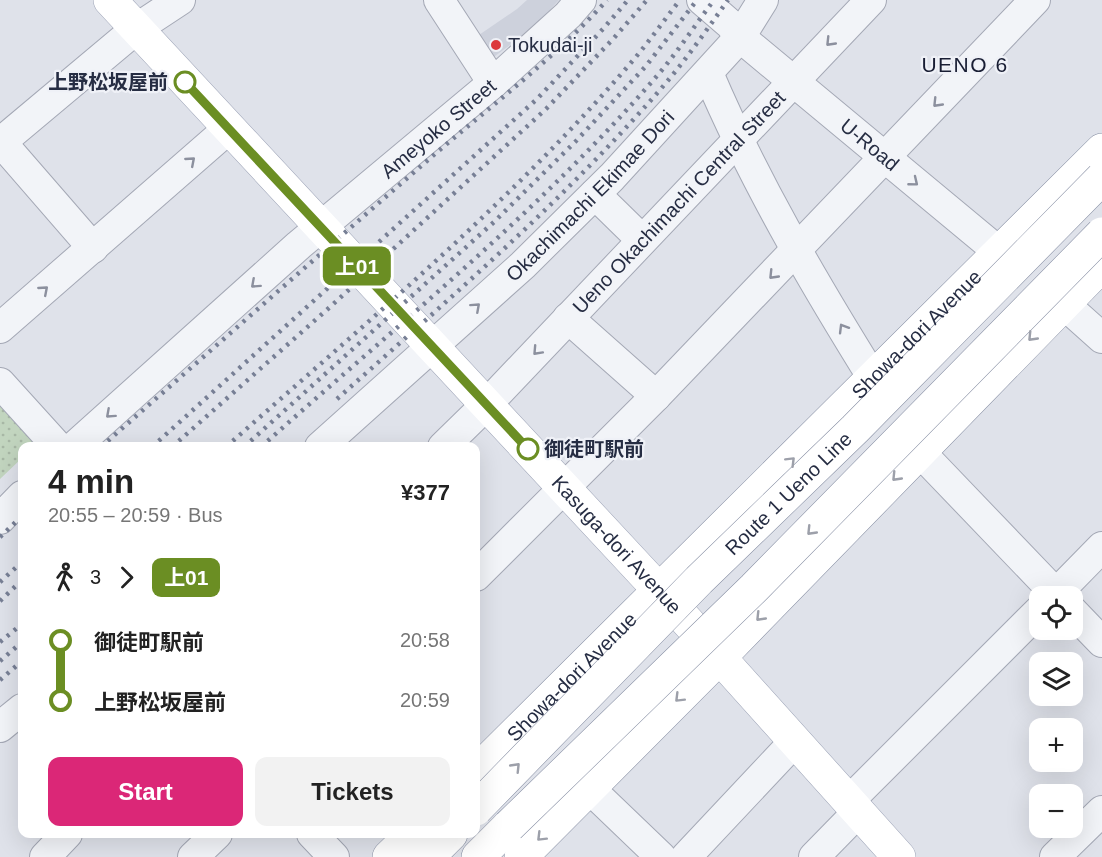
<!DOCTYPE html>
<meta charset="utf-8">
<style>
body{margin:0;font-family:Helvetica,"Noto Sans JP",sans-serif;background:#f2f2f2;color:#222;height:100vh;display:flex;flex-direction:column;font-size:22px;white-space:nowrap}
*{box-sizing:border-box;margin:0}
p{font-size:20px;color:#767676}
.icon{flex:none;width:33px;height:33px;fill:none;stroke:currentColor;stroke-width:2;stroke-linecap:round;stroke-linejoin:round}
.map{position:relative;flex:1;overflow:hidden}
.drawer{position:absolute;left:18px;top:442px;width:462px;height:396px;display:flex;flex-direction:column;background:#fff;border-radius:12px;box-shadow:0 6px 24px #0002}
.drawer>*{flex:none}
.badge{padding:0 12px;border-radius:9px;font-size:21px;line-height:39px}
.fabs{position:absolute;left:1029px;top:586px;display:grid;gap:12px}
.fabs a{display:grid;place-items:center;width:54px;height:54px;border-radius:12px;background:#fff;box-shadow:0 6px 24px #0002;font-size:30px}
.map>.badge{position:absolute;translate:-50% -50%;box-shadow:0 0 0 3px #fff}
.legs{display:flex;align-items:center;gap:9px;height:66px;padding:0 30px;font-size:20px}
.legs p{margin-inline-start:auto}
.overview{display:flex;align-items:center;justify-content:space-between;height:102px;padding:0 30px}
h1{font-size:33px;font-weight:600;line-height:45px}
.cta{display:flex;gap:12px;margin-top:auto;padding:12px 30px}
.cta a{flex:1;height:69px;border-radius:12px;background:#db2777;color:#fff;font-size:24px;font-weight:600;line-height:69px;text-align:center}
.cta a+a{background:#f2f2f2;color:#222}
ul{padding:0 30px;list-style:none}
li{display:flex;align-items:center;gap:21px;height:60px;font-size:22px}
li i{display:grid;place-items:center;width:9px;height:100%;margin:0 8px;background:currentColor}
li i::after{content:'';width:15px;height:15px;margin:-8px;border:4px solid;border-radius:50%;background:#fff}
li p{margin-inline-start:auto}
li:first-child i{background:linear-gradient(#0000 50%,currentColor 0)}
li:last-child i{background:linear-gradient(currentColor 50%,#0000 0)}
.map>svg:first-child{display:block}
.built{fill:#cdd1dc}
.green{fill:url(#green-dots)}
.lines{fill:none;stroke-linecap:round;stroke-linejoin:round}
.minor-casing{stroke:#a4a8b5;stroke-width:32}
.major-casing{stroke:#9da4b7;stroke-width:34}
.highway-casing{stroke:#858da2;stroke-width:34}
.minor{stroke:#f2f4f8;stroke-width:30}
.major{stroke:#fff;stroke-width:33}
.highway{stroke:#fff;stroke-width:33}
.rail{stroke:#777f95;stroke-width:4.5;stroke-dasharray:3 6;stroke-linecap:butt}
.highway-bridge-casing{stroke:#858da2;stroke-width:34;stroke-linecap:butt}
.highway-bridge{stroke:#fff;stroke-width:33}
.oneway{stroke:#8c909e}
.oneway2{stroke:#9da0aa}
.line-1-casing{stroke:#fff;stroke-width:14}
.line-1{stroke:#6b8e23;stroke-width:9}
.poi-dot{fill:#dc383b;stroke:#eff1f7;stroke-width:2}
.stop-1-dot{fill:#fff;stroke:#6b8e23;stroke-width:3}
.labels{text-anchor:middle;stroke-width:4.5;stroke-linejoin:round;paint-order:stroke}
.poi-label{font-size:20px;fill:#262d43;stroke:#eff1f7;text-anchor:start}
.stop-label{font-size:20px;font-weight:bold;fill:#262d43;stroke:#eff1f7;text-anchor:end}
.street-label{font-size:20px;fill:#262d43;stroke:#eff1f7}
.neighbourhood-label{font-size:21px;letter-spacing:1.5px;fill:#191e34;stroke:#eff1f7}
</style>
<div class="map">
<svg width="1102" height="857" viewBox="0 0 1102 857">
<defs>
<pattern id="green-dots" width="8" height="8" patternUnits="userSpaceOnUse" patternTransform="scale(1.5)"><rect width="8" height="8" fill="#c2d5bf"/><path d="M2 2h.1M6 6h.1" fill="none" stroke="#a7b7a5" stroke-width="1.8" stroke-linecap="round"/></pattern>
</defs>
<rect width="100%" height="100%" fill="#dfe2ea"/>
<polygon class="built" points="527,0 559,0 533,28 491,59 476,37 517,9"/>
<polygon class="green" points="0,401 36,441 32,447 22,447 22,458 0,479"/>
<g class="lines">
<defs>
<g id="minor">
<polyline points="439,0 493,83"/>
<path id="s1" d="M 702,0 L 731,25 L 740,37 L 999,252"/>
<path d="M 708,73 C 753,179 812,280 873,378"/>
<polyline points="1,142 93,248"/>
<polyline points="0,143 136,29 180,0"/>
<polyline points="595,194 642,240"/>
<polyline points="1064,304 1102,338"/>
<polyline points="568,318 656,396"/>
<polyline points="0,328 228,129"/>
<polyline points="0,383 58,447"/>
<path id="s2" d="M 74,447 L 299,245 L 493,83 L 568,15 L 581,0"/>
<path id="s3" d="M 320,447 L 523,265 L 612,177 L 740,37 L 763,0"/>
<path id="s4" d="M 443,447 L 487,404 L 871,0"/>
<polyline points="920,452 1059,597"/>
<polyline points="0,519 22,496"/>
<polyline points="476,576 656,396 1035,0"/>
<polyline points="1053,597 1102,547"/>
<polyline points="1072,611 1102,642"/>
<polyline points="0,727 22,709"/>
<polyline points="589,788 661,857"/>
<polyline points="849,801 1040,610"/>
<polyline points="312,834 334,857"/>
<polyline points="45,857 67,834"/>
<polyline points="193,857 217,834"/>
<polyline points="686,857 795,741"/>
<polyline points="814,857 858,812"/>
<polyline points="1055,857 1102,811"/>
</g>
<g id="major">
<path id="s5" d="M 110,0 L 659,590 L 899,857"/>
</g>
<g id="highway">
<path id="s6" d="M 476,772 L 1102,150"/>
<polyline points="389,857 413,834"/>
<polyline points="428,857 451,834"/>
<polyline points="478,857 509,826"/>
<polyline points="521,857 720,657 1102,265"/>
</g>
</defs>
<use href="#minor" class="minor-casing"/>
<use href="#major" class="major-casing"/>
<use href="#highway" class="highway-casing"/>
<use href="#minor" class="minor"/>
<use href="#major" class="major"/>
<use href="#highway" class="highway"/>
<g class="rail">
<path d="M 337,399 C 450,298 566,199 665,84 C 688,57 708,28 728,0"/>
<path d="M 101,447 C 210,351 319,255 428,160 C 489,107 553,60 607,0"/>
<polyline points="152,447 537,99 603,29 628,0"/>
<polyline points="172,447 330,307 546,109 614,38 647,0"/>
<path d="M 226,447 C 367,322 513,201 635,58 C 651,39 665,19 680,0"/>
<polyline points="244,447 494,222 576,141 646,66 697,0"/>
<path d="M 261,447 C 395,327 539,212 656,77 C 677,53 695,25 714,0"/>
<polyline points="0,537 22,516"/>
<polyline points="0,582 22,562"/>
<polyline points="0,601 22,580"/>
<polyline points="0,642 22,624"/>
<polyline points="0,661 22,642"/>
<polyline points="0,680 22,661"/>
</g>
<defs>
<g id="highway-bridge">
<path id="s7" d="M 476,809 L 699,580 L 855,429 L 1102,178"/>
<polyline points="509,826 754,588 1102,234"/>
</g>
</defs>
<use href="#highway-bridge" class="highway-bridge-casing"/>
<use href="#highway-bridge" class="highway-bridge"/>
</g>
<defs><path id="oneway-chevron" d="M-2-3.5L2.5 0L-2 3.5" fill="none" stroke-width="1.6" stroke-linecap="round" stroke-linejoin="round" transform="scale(1.5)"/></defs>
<g class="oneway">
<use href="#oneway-chevron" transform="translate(830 42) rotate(134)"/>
<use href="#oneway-chevron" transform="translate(937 103) rotate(134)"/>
<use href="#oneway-chevron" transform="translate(191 161) rotate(-41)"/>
<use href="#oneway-chevron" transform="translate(914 182) rotate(39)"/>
<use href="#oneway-chevron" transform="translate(773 275) rotate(134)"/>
<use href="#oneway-chevron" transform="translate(255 284) rotate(138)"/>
<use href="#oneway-chevron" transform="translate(44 290) rotate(-41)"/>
<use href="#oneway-chevron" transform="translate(476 307) rotate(-42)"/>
<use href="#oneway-chevron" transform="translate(843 328) rotate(-121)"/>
<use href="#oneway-chevron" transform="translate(537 351) rotate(133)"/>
<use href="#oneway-chevron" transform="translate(110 414) rotate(138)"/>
</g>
<g class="oneway2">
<use href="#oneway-chevron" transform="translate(1032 337) rotate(134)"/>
<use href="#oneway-chevron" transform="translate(791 461) rotate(-45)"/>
<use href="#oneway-chevron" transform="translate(896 477) rotate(134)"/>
<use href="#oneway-chevron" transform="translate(811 531) rotate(134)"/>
<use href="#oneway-chevron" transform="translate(760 617) rotate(134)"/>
<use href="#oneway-chevron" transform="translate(679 698) rotate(135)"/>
<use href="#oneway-chevron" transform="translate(516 767) rotate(-46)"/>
<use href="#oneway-chevron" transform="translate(541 837) rotate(135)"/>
</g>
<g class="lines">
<defs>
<polyline id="line-1" points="185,82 528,449"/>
</defs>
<use href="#line-1" class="line-1-casing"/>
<use href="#line-1" class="line-1"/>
</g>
<circle class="poi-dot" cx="496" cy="45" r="6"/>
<g class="stop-1-dot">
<circle cx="185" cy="82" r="10"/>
<circle cx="528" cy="449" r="10"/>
</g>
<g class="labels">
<g class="poi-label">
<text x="508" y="52">Tokudai-ji</text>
</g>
<g class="stop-label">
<text x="168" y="89">上野松坂屋前</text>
<text x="544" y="456" text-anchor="start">御徒町駅前</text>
</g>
<g class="street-label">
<text dy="7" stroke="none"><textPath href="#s2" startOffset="484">Ameyoko Street</textPath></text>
<text dy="7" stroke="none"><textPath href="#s1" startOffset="222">U-Road</textPath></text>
<text dy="7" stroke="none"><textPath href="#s3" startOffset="369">Okachimachi Ekimae Dori</textPath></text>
<text dy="7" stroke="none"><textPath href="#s4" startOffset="340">Ueno Okachimachi Central Street</textPath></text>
<text dy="7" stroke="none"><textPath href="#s6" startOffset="621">Showa-dori Avenue</textPath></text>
<text dy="7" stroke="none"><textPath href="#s7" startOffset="444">Route 1 Ueno Line</textPath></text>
<text dy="7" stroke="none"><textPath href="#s5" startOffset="744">Kasuga-dori Avenue</textPath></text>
<text dy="7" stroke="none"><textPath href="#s6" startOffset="135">Showa-dori Avenue</textPath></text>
</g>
<g class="neighbourhood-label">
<text x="965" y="72">UENO 6</text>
</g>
</g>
</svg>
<div class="fabs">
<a><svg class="icon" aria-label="locate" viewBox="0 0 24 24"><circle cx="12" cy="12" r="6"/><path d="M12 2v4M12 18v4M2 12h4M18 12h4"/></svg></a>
<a><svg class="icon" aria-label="layers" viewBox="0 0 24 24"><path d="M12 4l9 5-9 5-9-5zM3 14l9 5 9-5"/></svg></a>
<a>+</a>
<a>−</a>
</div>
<b class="badge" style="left:357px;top:266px;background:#6b8e23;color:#fff">上01</b>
<section class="drawer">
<div class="overview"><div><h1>4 min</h1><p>20:55 – 20:59 · Bus</p></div><b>¥377</b></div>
<div class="legs"><svg class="icon" aria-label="walk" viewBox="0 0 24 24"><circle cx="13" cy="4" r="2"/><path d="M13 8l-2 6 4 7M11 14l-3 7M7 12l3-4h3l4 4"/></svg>3<svg class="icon" aria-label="forward" viewBox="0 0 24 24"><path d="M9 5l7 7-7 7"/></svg><b class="badge" style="background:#6b8e23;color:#fff">上01</b></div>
<ul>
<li><i style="color:#6b8e23"></i><b>御徒町駅前</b><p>20:58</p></li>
<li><i style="color:#6b8e23"></i><b>上野松坂屋前</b><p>20:59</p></li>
</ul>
<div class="cta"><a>Start</a><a>Tickets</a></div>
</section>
</div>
